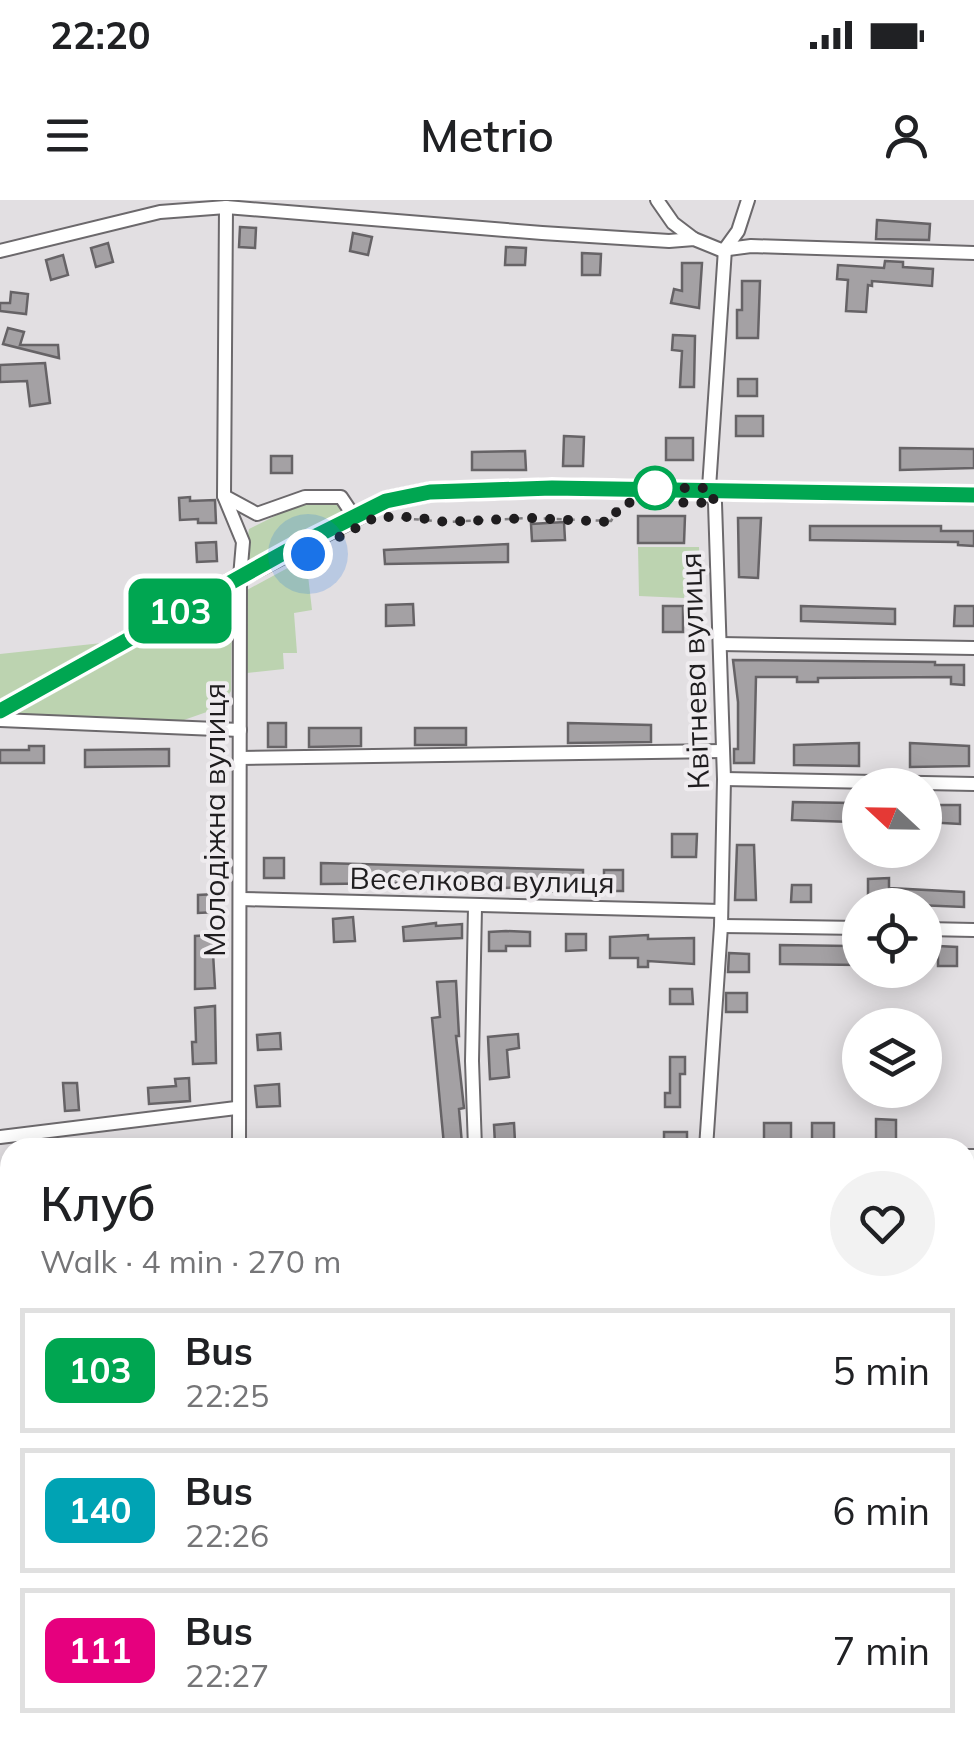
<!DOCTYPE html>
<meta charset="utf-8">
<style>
body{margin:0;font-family:Mulish,sans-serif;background:#f2f2f2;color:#202124;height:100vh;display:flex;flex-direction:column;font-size:38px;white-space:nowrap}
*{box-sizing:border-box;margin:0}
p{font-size:32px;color:#757577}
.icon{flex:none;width:55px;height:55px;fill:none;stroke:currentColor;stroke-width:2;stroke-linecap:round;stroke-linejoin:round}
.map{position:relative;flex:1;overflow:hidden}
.sheet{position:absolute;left:0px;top:938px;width:975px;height:612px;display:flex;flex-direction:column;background:#fff;border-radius:30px 30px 0 0;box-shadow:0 5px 25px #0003}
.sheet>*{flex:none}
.badge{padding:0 20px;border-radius:15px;font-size:35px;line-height:65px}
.needle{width:65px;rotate:292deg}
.controls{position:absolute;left:842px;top:568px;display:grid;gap:20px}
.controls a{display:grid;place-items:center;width:100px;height:100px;border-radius:50%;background:#fff;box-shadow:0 5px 25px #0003;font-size:50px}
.you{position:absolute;width:50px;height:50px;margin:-25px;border:8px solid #fff;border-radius:50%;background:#1a73e8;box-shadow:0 0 0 15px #1a73e833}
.map>.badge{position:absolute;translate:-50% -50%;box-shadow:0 0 0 5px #fff}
.round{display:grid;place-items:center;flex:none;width:105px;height:105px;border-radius:52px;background:#f2f2f2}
.summary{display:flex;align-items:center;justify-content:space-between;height:170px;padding:0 40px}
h1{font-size:48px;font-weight:600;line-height:75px}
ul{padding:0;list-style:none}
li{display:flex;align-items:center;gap:30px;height:125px;margin:0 20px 15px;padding:0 20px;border:5px solid #e0e0e0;border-radius:0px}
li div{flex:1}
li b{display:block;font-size:38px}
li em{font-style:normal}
li .badge{min-width:110px;font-weight:700;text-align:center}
.status{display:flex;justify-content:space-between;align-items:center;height:70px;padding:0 50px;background:#fff;direction:ltr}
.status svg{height:28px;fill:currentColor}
header{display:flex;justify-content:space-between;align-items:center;height:130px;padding:0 40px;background:#fff;font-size:45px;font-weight:600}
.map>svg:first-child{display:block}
.green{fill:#bcd3b0}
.building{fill:#a4a1a4;stroke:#666366;stroke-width:2.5}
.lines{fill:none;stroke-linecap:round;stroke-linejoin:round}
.minor-casing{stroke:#6c696c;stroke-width:16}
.major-casing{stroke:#6c696c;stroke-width:21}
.path{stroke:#817f81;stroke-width:2.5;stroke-dasharray:5 8;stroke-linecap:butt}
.minor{stroke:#fff;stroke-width:12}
.major{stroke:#fff;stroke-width:18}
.line-casing{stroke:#fff;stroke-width:22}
.line{stroke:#00a651;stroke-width:15}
.walk{stroke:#1f1d1f;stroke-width:10;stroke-dasharray:0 18}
.stop-dot{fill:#fff;stroke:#00a651;stroke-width:5}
.labels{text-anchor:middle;stroke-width:8;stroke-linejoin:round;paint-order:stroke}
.street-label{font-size:30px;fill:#1f1d1f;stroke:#efecef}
</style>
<div class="status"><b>22:20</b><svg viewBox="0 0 49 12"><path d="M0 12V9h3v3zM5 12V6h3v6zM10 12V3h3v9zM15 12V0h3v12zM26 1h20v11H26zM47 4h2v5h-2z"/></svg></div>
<header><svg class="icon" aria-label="menu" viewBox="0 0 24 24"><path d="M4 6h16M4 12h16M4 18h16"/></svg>Metrio<svg class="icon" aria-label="person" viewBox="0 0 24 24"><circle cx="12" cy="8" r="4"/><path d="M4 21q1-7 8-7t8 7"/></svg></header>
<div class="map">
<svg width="974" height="1549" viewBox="0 0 974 1549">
<rect width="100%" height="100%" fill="#e2dfe2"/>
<g class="green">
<polygon points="324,301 339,304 346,311 250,364 245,354 249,329 303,302"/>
<polygon points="638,347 699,347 701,391 685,390 684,398 639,396"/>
<polygon points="306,358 312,410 294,413 297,453 283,453 284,469 247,473 247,390"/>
<polygon points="217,401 232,403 231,491 221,507 181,521 17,518 18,510"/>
<polygon points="102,443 92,450 0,503 0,454"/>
<polygon points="178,1540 963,1540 965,1549 142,1549"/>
</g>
<g class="building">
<polygon points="877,20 930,24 929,40 876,39"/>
<polygon points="240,27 256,28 255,48 239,47"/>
<polygon points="353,33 372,37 368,55 350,51"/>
<polygon points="108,43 113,62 96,67 91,48"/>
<polygon points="506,47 526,48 525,65 505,65"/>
<polygon points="582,53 601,54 600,75 582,75"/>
<polygon points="63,55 68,75 51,80 46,60"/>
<polygon points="885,61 903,62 903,67 933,69 932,86 872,81 872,86 868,85 866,112 846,111 848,80 837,79 838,65 884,68"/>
<polygon points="682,63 702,63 699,108 671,103 674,89 682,91"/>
<polygon points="742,81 760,81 758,138 737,138 737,110 742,110"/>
<polygon points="11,92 28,94 26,114 0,111 0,103 10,103"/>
<polygon points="8,128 24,132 20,145 58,145 59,158 3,144"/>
<polygon points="673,135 695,136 694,187 680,187 682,151 672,150"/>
<polygon points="45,163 50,203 30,206 27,181 0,182 0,165"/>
<rect x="738" y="179" width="19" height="17"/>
<rect x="736" y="216" width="27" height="20"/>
<polygon points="564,236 584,237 583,266 563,266"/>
<rect x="666" y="238" width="27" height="22"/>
<polygon points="900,248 974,249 974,268 900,270"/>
<polygon points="525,251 526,270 472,270 472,252"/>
<rect x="271" y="256" width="21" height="17"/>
<polygon points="190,297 190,301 215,300 216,323 198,323 198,319 180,320 179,298"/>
<polygon points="638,316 685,316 684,343 638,343"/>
<polygon points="738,318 761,318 758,378 739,377"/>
<polygon points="564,322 565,340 532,341 531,324"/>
<polygon points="810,326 941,326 941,331 974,331 974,346 958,345 958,342 810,340"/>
<polygon points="216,342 217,361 197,362 196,343"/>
<polygon points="508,344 508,362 385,364 384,350"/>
<polygon points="413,404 414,425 386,426 386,405"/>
<rect x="663" y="406" width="20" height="26"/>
<polygon points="801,406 895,409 895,424 801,421"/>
<polygon points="955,406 974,406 974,426 954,426"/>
<polygon points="733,460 935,462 935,465 964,465 964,485 951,484 951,477 818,478 818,482 797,482 797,477 756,477 754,563 734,563 734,549 738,549 738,502"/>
<rect x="268" y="523" width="18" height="24"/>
<polygon points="568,523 651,525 651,542 568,543"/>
<polygon points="309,528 361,528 361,546 309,547"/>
<rect x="415" y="528" width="51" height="17"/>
<polygon points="859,543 859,566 794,565 794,545"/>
<polygon points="910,543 969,546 969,566 910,567"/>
<polygon points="29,546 44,546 44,563 0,563 0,550 29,550"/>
<polygon points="169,549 169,566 85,567 85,550"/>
<polygon points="793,602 853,603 853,622 792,620"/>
<polygon points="925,605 960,605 960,624 925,622"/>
<polygon points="672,634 697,634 696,657 672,657"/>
<polygon points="737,645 754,645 756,700 735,700"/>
<rect x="264" y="658" width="20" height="20"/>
<polygon points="321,663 583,670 583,690 532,692 532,687 464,689 464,684 429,683 321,684"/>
<rect x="604" y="670" width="19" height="21"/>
<polygon points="889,678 889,688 964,692 964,707 868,703 868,679"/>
<polygon points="792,685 811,685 811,702 791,702"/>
<polygon points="216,694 217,712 198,713 198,695"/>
<polygon points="353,717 355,741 334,742 333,719"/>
<polygon points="436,723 436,726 462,724 462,738 404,741 403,727"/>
<polygon points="506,731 530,732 530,746 506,746 506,751 489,751 489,732"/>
<polygon points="566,734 586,734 586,750 566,751"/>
<polygon points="212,735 215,788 195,789 195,736"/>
<polygon points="648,735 648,739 694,738 694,764 648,761 648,767 638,767 638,758 610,758 610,737"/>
<polygon points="850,743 860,743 860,765 780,764 780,745 850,746"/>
<polygon points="938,746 957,747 957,766 938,766"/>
<polygon points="729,753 749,754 749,772 728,772"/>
<polygon points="456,781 459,836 456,836 464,908 459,909 462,944 444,945 432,818 440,817 437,782"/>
<polygon points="670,789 692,789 693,804 670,804"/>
<rect x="726" y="793" width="21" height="19"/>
<polygon points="215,806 216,863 193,864 192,842 196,842 195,808"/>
<polygon points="280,833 281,849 258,850 257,835"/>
<polygon points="518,834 519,848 507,850 509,877 490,879 488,837"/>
<polygon points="670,857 685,857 685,874 680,874 680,907 665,907 665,893 670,893"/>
<polygon points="189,878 190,901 149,904 148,888 176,886 175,879"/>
<polygon points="63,883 77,883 79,910 65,911"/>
<polygon points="279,884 280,906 257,907 255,886"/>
<polygon points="876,919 896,920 896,941 876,941"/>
<polygon points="514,923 515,942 495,944 494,925"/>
<rect x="764" y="923" width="27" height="23"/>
<rect x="812" y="923" width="22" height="24"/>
<rect x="664" y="932" width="23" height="15"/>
</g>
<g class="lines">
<defs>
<g id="minor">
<polyline points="657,0 673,23 694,39"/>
<polyline points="226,7 224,296 243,342 240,377 239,948"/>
<polyline points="0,51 160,12 226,7 542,33 669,41 694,39 721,50 751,46 974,53"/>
<polyline points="224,296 257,314 305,297 341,297 353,315"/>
<polyline points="720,444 974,448"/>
<polyline points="0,520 240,530"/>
<polyline points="240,558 723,551"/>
<polyline points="724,579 974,584"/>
<polyline points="241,699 721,711"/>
<polyline points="721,726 860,728"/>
<polyline points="925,729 974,730"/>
<polyline points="0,937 236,908"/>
<polyline points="475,948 472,861 475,707"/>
<polyline points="706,948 721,726 724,579 715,303 709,288 725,49 738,31 748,0"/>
<polyline points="965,956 974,956"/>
<polyline points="965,1230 974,1227"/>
<polyline points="0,1412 10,1409"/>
<polyline points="965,1474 974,1475"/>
</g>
<polyline id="major" points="0,511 240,377 386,301 430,292 553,288 974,295"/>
</defs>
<use href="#minor" class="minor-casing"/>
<use href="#major" class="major-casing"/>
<polyline class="path" points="388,317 447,322 530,318 611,321 620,306"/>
<use href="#minor" class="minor"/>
<use href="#major" class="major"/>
</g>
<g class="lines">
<defs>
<polyline id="line" points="0,511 296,346 386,301 430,292 552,288 974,295"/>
</defs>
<use href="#line" class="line-casing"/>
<use href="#line" class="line"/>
<polyline class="walk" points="308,354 376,317 414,317 446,322 530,318 611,322 620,305 632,302 715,303 709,288 655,288"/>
</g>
<circle class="stop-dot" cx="655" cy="288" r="20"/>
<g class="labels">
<g class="street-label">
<text transform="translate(695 471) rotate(-92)" y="10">Квітнева вулиця</text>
<text transform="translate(215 620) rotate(-90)" y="10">Молодіжна вулиця</text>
<text transform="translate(482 681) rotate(1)" y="10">Веселкова вулиця</text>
</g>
</g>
</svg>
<div class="controls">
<a><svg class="needle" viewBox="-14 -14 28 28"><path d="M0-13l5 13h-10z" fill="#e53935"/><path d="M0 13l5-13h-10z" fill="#757577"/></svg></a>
<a><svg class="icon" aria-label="locate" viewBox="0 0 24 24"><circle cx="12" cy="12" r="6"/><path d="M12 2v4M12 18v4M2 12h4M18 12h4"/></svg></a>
<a><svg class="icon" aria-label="layers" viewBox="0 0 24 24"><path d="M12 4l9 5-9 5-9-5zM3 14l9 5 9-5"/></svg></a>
</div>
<div class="you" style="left:308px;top:354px"></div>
<b class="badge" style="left:180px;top:411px;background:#00a651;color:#fff">103</b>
<section class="sheet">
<div class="summary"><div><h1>Клуб</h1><p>Walk · 4 min · 270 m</p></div><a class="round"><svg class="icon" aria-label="heart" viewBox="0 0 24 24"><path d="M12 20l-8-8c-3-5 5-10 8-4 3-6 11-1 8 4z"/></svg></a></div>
<ul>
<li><span class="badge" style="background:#00a651;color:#fff">103</span><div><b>Bus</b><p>22:25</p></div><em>5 min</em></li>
<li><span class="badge" style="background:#00a3b4;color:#fff">140</span><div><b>Bus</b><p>22:26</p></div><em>6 min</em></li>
<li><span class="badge" style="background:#e6007e;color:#fff">111</span><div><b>Bus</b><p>22:27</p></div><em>7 min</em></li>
</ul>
</section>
</div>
